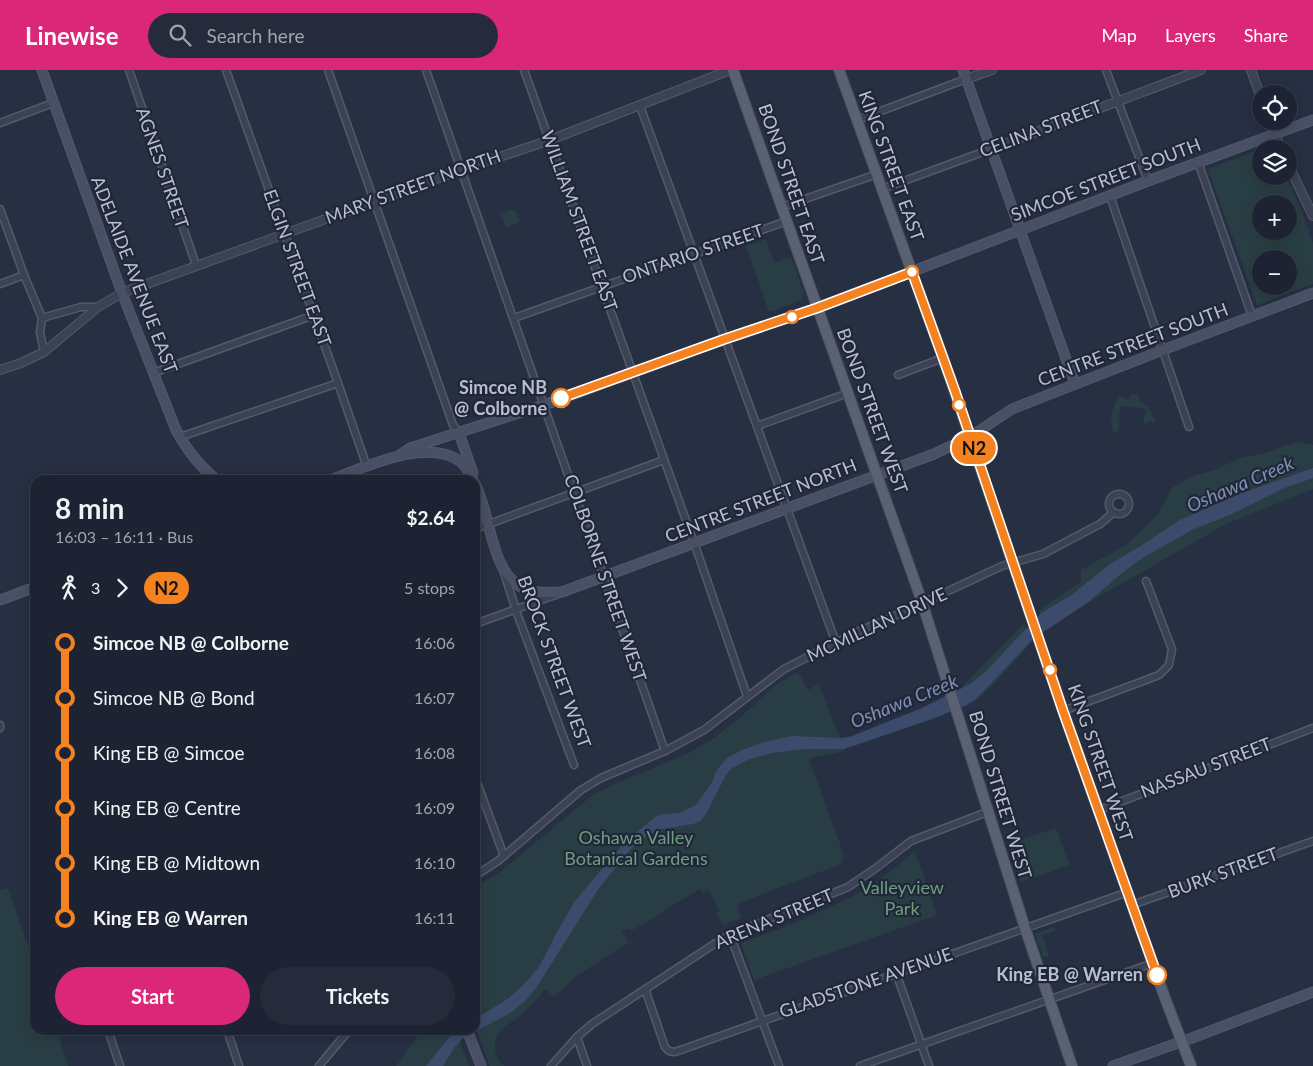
<!DOCTYPE html>
<meta charset="utf-8">
<style>
body{margin:0;font-family:Lato,sans-serif;background:#252b3a;color:#f1f3f6;height:100vh;display:flex;flex-direction:column;font-size:19px;white-space:nowrap}
*{box-sizing:border-box;margin:0}
p{font-size:16px;color:#a0a4ac}
.icon{flex:none;width:28px;height:28px;fill:none;stroke:currentColor;stroke-width:2;stroke-linecap:round;stroke-linejoin:round}
.map{position:relative;flex:1;overflow:hidden}
.panel{position:absolute;left:30px;top:405px;width:450px;height:560px;display:flex;flex-direction:column;background:#1d2332;border-radius:15px;box-shadow:0 2px 12px #0003,0 0 0 1px #3b404d}
.panel>*{flex:none}
.badge{padding:0 10px;border-radius:16px;font-size:18px;line-height:32px}
.tools{position:absolute;left:1252px;top:15px;display:grid;gap:10px}
.tools a{display:grid;place-items:center;width:45px;height:45px;border-radius:50%;background:#1d2332;box-shadow:0 2px 12px #0003,0 0 0 1px #3b404d;font-size:25px}
.map>.badge{position:absolute;translate:-50% -50%;box-shadow:0 0 0 2px #fff}
.legs{display:flex;align-items:center;gap:8px;height:55px;padding:0 25px;font-size:16px}
.legs p{margin-inline-start:auto}
.overview{display:flex;align-items:center;justify-content:space-between;height:85px;padding:0 25px}
h1{font-size:28px;font-weight:700;line-height:38px}
.button{display:flex;gap:10px;margin-top:auto;padding:10px 25px}
.button a{flex:1;height:58px;border-radius:30px;background:#db2777;color:#fff;font-size:20px;font-weight:700;line-height:58px;text-align:center}
.button a+a{background:#252b3a;color:#f1f3f6}
ul{padding:0 25px;list-style:none}
li{display:flex;align-items:center;gap:18px;height:55px;font-size:19px}
li i{display:grid;place-items:center;width:8px;height:100%;margin:0 6px;background:currentColor}
li i::after{content:'';width:12px;height:12px;margin:-6px;border:4px solid;border-radius:50%;background:#1d2332}
li p{margin-inline-start:auto}
li:first-child i{background:linear-gradient(#0000 50%,currentColor 0)}
li:last-child i{background:linear-gradient(currentColor 50%,#0000 0)}
header{display:flex;align-items:center;gap:30px;box-sizing:border-box;height:70px;padding:0 25px;background:#db2777;color:#fff}
header strong{font-size:24px}
nav{display:flex;gap:28px;margin-inline-start:auto;font-size:18px}
.search{width:350px;height:45px;background:#252b3a;display:flex;align-items:center;gap:12px;box-sizing:border-box;padding:0 18px;border-radius:28px;color:#a0a4ac;font-size:19px}
.map>svg:first-child{display:block}
.green{fill:#293e44;fill-rule:evenodd}
.water{fill:#3c4b6c}
.lines{fill:none;stroke-linecap:round;stroke-linejoin:round}
.minor-casing{stroke:#535a6a;stroke-width:9}
.tertiary-casing{stroke:#535a6a;stroke-width:10}
.secondary-casing{stroke:#535a6a;stroke-width:11}
.primary-casing{stroke:#454b5c;stroke-width:12}
.minor{stroke:#3b4253;stroke-width:6}
.tertiary{stroke:#3b4253;stroke-width:8}
.secondary{stroke:#495066;stroke-width:9}
.primary{stroke:#596173;stroke-width:10}
.line-1-casing{stroke:#fff;stroke-width:11}
.line-1{stroke:#f58220;stroke-width:8}
.stop-1-dot{fill:#fff;stroke:#f58220;stroke-width:2.5}
.labels{text-anchor:middle;stroke-width:4.5;stroke-linejoin:round;paint-order:stroke}
.street-label{font-size:18px;fill:#b8becd;stroke:#202738}
.stop-label{font-size:18px;font-weight:bold;fill:#b8becd;stroke:#202738;text-anchor:end}
.park-label{font-size:18px;fill:#6f9e7f;stroke:#202738}
.water-label{font-size:19px;font-style:italic;fill:#7f8fb4;stroke:#202738}
</style>
<header>
<strong>Linewise</strong>
<div class="search"><svg class="icon" aria-label="search" viewBox="0 0 24 24"><circle cx="10" cy="10" r="6"/><path d="M15 15l6 6"/></svg>Search here</div>
<nav><a>Map</a><a>Layers</a><a>Share</a></nav>
</header>
<div class="map">
<svg width="1313" height="996" viewBox="0 0 1313 996">
<rect width="100%" height="100%" fill="#272f43"/>
<g class="green">
<path d="M 1261,79 L 1261,106 L 1286,106 L 1300,137 L 1313,173 L 1313,214 L 1257,235 L 1208,99 ZM 1261,134 L 1289,134 L 1289,161 L 1261,161 ZM 1261,189 L 1289,189 L 1289,216 L 1261,216 Z"/>
<polygon points="511,140 516,141 520,152 507,158 500,144"/>
<polygon points="766,169 774,193 791,187 804,223 802,230 769,242 746,176"/>
<path d="M 1138,324 L 1139,331 L 1149,337 L 1153,346 L 1156,349 L 1155,353 L 1151,351 L 1145,354 L 1143,349 L 1147,340 L 1133,337 L 1120,336 L 1119,360 L 1114,364 C 1109,350 1111,340 1119,327 L 1124,327 L 1125,330 L 1130,329 L 1130,325 Z"/>
<polygon points="1296,372 1313,375 1313,419 1226,454 1046,557 1039,540 1081,512 1081,500 1126,475 1157,445 1171,420 1170,419 1190,407 1214,400 1243,387 1262,384"/>
<polygon points="1024,553 1032,572 993,615 972,634 961,618"/>
<path d="M 798,602 L 808,620 L 819,614 L 845,681 L 809,689 L 844,785 L 841,794 L 737,834 L 741,848 L 723,855 L 716,843 L 720,840 L 709,821 L 703,823 L 700,819 L 633,860 L 632,859 L 630,860 L 628,858 L 622,862 L 629,872 L 575,907 L 554,927 L 545,919 C 537,928 530,938 521,945 C 506,958 491,959 496,984 C 498,989 499,993 505,996 L 490,996 L 475,956 L 475,817 L 495,806 L 594,724 L 617,713 L 691,682 L 718,665 L 741,647 L 778,613 Z"/>
<polygon points="1056,758 1070,795 1020,812 1009,773"/>
<polygon points="915,781 937,845 754,910 741,873 797,852 852,827 878,811"/>
<polygon points="8,818 35,896 35,960 57,960 68,996 0,996 0,820"/>
<polygon points="1054,857 1056,860 1042,865 1049,886 1043,887 1035,864"/>
<polygon points="422,960 455,960 469,996 396,996"/>
</g>
<polygon class="water" points="1313,398 1313,408 1287,417 1232,444 1194,459 1144,487 1122,503 1087,533 1033,569 977,628 967,635 932,649 862,673 844,679 806,679 772,683 750,689 732,698 726,705 706,744 701,751 693,754 662,759 645,767 632,778 599,818 536,918 525,931 510,943 462,969 454,978 443,996 426,996 455,960 475,960 475,949 509,928 527,911 539,897 557,862 575,831 625,772 655,747 663,744 680,743 696,735 711,714 717,700 727,688 742,680 761,673 791,666 843,668 852,666 922,638 972,613 988,599 1041,543 1073,524 1110,494 1139,477 1178,451 1237,425"/>
<g class="lines">
<defs>
<g id="minor">
<polyline points="129,0 196,195"/>
<polyline points="226,0 338,313 367,397"/>
<polyline points="328,0 453,355 459,363"/>
<polyline points="426,0 665,681"/>
<polyline points="524,0 697,481 747,626"/>
<polyline points="1106,0 1148,111"/>
<polyline points="640,36 836,573"/>
<polyline points="857,50 966,9"/>
<polyline points="0,53 53,33"/>
<polyline points="1198,92 1252,246"/>
<polyline points="882,119 991,79"/>
<polyline points="1110,126 1189,357"/>
<polyline points="782,137 877,104"/>
<polyline points="0,139 24,205 42,248 40,262 44,282"/>
<polyline points="0,214 24,205"/>
<polyline points="42,248 81,237 98,237"/>
<polyline points="514,248 787,151"/>
<polyline points="153,303 314,245"/>
<polyline points="898,305 943,288"/>
<polyline points="757,356 848,323"/>
<polyline points="180,367 338,313"/>
<circle cx="1119" cy="434" r="10"/>
<polyline points="475,459 664,390"/>
<polyline points="504,503 518,546 574,695"/>
<polyline points="475,554 558,524"/>
<polyline points="1063,641 1146,610 1159,605 1169,595 1172,579 1146,511"/>
<polyline points="0,655 0,658"/>
<polyline points="475,707 504,786"/>
<polyline points="1099,740 1313,658"/>
<polyline points="475,806 498,791 581,720 601,708 665,681 704,660 784,599 859,561 888,549 1002,496 1043,484 1100,454 1114,442"/>
<polyline points="1132,835 1313,771"/>
<polyline points="730,865 779,996"/>
<polyline points="896,903 929,996"/>
<polyline points="645,919 665,977 669,981 675,982 1128,822"/>
<polyline points="108,960 120,996"/>
<polyline points="227,960 239,996"/>
<polyline points="577,967 587,996"/>
<polyline points="319,996 349,960"/>
<polyline points="551,996 577,967 592,954 725,867 848,817 876,798 911,771 987,742"/>
<polyline points="860,996 1153,893"/>
</g>
<g id="tertiary">
<polyline points="1251,0 1261,28"/>
<polyline points="966,9 992,0"/>
<polyline points="1270,51 1281,79"/>
<polyline points="991,79 1201,0"/>
<polyline points="1289,96 1313,146"/>
<polyline points="0,300 21,293 44,282 98,237 122,223 455,102 550,70 730,0"/>
</g>
<g id="secondary">
<path d="M 42,0 L 122,223 L 176,360 C 187,380 200,397 217,410"/>
<polyline points="963,0 1075,314"/>
<polyline points="459,363 473,403"/>
<polyline points="398,386 410,378 544,335 725,269 817,238 1148,111 1313,50"/>
<path d="M 330,410 C 364,398 426,367 460,391 C 466,396 469,403 473,410"/>
<path d="M 475,414 C 492,445 489,505 527,520 C 538,524 551,522 562,522 L 934,384 L 970,367 L 1012,339 L 1163,280 L 1313,223"/>
<polyline points="0,530 35,517"/>
<polyline points="467,960 481,996"/>
<polyline points="1113,996 1192,968 1313,922"/>
</g>
<g id="primary">
<polyline points="733,0 920,526 1025,858 1072,996"/>
<polyline points="839,0 943,288 1063,641 1165,928 1191,996"/>
</g>
</defs>
<use href="#minor" class="minor-casing"/>
<use href="#tertiary" class="tertiary-casing"/>
<use href="#secondary" class="secondary-casing"/>
<use href="#primary" class="primary-casing"/>
<use href="#minor" class="minor"/>
<use href="#tertiary" class="tertiary"/>
<use href="#secondary" class="secondary"/>
<use href="#primary" class="primary"/>
</g>
<g class="lines">
<defs>
<polyline id="line-1" points="561,328 725,269 817,238 912,202 955,321 1063,641 1157,905"/>
</defs>
<use href="#line-1" class="line-1-casing"/>
<use href="#line-1" class="line-1"/>
</g>
<g class="stop-1-dot">
<circle cx="912" cy="202" r="6"/>
<circle cx="792" cy="247" r="6"/>
<circle cx="561" cy="328" r="9"/>
<circle cx="959" cy="335" r="6"/>
<circle cx="1050" cy="600" r="6"/>
<circle cx="1157" cy="905" r="9"/>
</g>
<g class="labels">
<g class="street-label">
<text transform="translate(1041 59) rotate(-21)" y="6">CELINA STREET</text>
<text transform="translate(891 96) rotate(70)" y="6">KING STREET EAST</text>
<text transform="translate(162 98) rotate(71)" y="6">AGNES STREET</text>
<text transform="translate(1106 110) rotate(-21)" y="6">SIMCOE STREET SOUTH</text>
<text transform="translate(791 114) rotate(71)" y="6">BOND STREET EAST</text>
<text transform="translate(413 117) rotate(-20)" y="6">MARY STREET NORTH</text>
<text transform="translate(579 151) rotate(70)" y="6">WILLIAM STREET EAST</text>
<text transform="translate(693 184) rotate(-19)" y="6">ONTARIO STREET</text>
<text transform="translate(297 198) rotate(70)" y="6">ELGIN STREET EAST</text>
<text transform="translate(134 205) rotate(69)" y="6">ADELAIDE AVENUE EAST</text>
<text transform="translate(1133 275) rotate(-21)" y="6">CENTRE STREET SOUTH</text>
<text transform="translate(872 341) rotate(70)" y="6">BOND STREET WEST</text>
<text transform="translate(761 431) rotate(-21)" y="6">CENTRE STREET NORTH</text>
<text transform="translate(605 508) rotate(71)" y="6">COLBORNE STREET WEST</text>
<text transform="translate(877 555) rotate(-25)" y="6">MCMILLAN DRIVE</text>
<text transform="translate(554 592) rotate(70)" y="6">BROCK STREET WEST</text>
<text transform="translate(1100 693) rotate(71)" y="6">KING STREET WEST</text>
<text transform="translate(1206 698) rotate(-21)" y="6">NASSAU STREET</text>
<text transform="translate(1000 725) rotate(73)" y="6">BOND STREET WEST</text>
<text transform="translate(1223 803) rotate(-20)" y="6">BURK STREET</text>
<text transform="translate(774 849) rotate(-23)" y="6">ARENA STREET</text>
<text transform="translate(866 913) rotate(-19)" y="6">GLADSTONE AVENUE</text>
</g>
<g class="stop-label">
<text x="547" y="324">Simcoe NB<tspan x="547" dy="21">@ Colborne</tspan></text>
<text x="1143" y="911">King EB @ Warren</text>
</g>
<g class="park-label">
<text x="636" y="774">Oshawa Valley<tspan x="636" dy="21">Botanical Gardens</tspan></text>
<text x="902" y="824">Valleyview<tspan x="902" dy="21">Park</tspan></text>
</g>
<g class="water-label">
<text transform="translate(1240 414) rotate(-23)" y="7">Oshawa Creek</text>
<text transform="translate(904 631) rotate(-22)" y="7">Oshawa Creek</text>
</g>
</g>
</svg>
<div class="tools">
<a><svg class="icon" aria-label="locate" viewBox="0 0 24 24"><circle cx="12" cy="12" r="6"/><path d="M12 2v4M12 18v4M2 12h4M18 12h4"/></svg></a>
<a><svg class="icon" aria-label="layers" viewBox="0 0 24 24"><path d="M12 4l9 5-9 5-9-5zM3 14l9 5 9-5"/></svg></a>
<a>+</a>
<a>−</a>
</div>
<b class="badge" style="left:974px;top:378px;background:#f58220;color:#111">N2</b>
<section class="panel">
<div class="overview"><div><h1>8 min</h1><p>16:03 – 16:11 · Bus</p></div><b>$2.64</b></div>
<div class="legs"><svg class="icon" aria-label="walk" viewBox="0 0 24 24"><circle cx="13" cy="4" r="2"/><path d="M13 8l-2 6 4 7M11 14l-3 7M7 12l3-4h3l4 4"/></svg>3<svg class="icon" aria-label="forward" viewBox="0 0 24 24"><path d="M9 5l7 7-7 7"/></svg><b class="badge" style="background:#f58220;color:#111">N2</b><p>5 stops</p></div>
<ul>
<li><i style="color:#f58220"></i><b>Simcoe NB @ Colborne</b><p>16:06</p></li>
<li><i style="color:#f58220"></i><span>Simcoe NB @ Bond</span><p>16:07</p></li>
<li><i style="color:#f58220"></i><span>King EB @ Simcoe</span><p>16:08</p></li>
<li><i style="color:#f58220"></i><span>King EB @ Centre</span><p>16:09</p></li>
<li><i style="color:#f58220"></i><span>King EB @ Midtown</span><p>16:10</p></li>
<li><i style="color:#f58220"></i><b>King EB @ Warren</b><p>16:11</p></li>
</ul>
<div class="button"><a>Start</a><a>Tickets</a></div>
</section>
</div>
